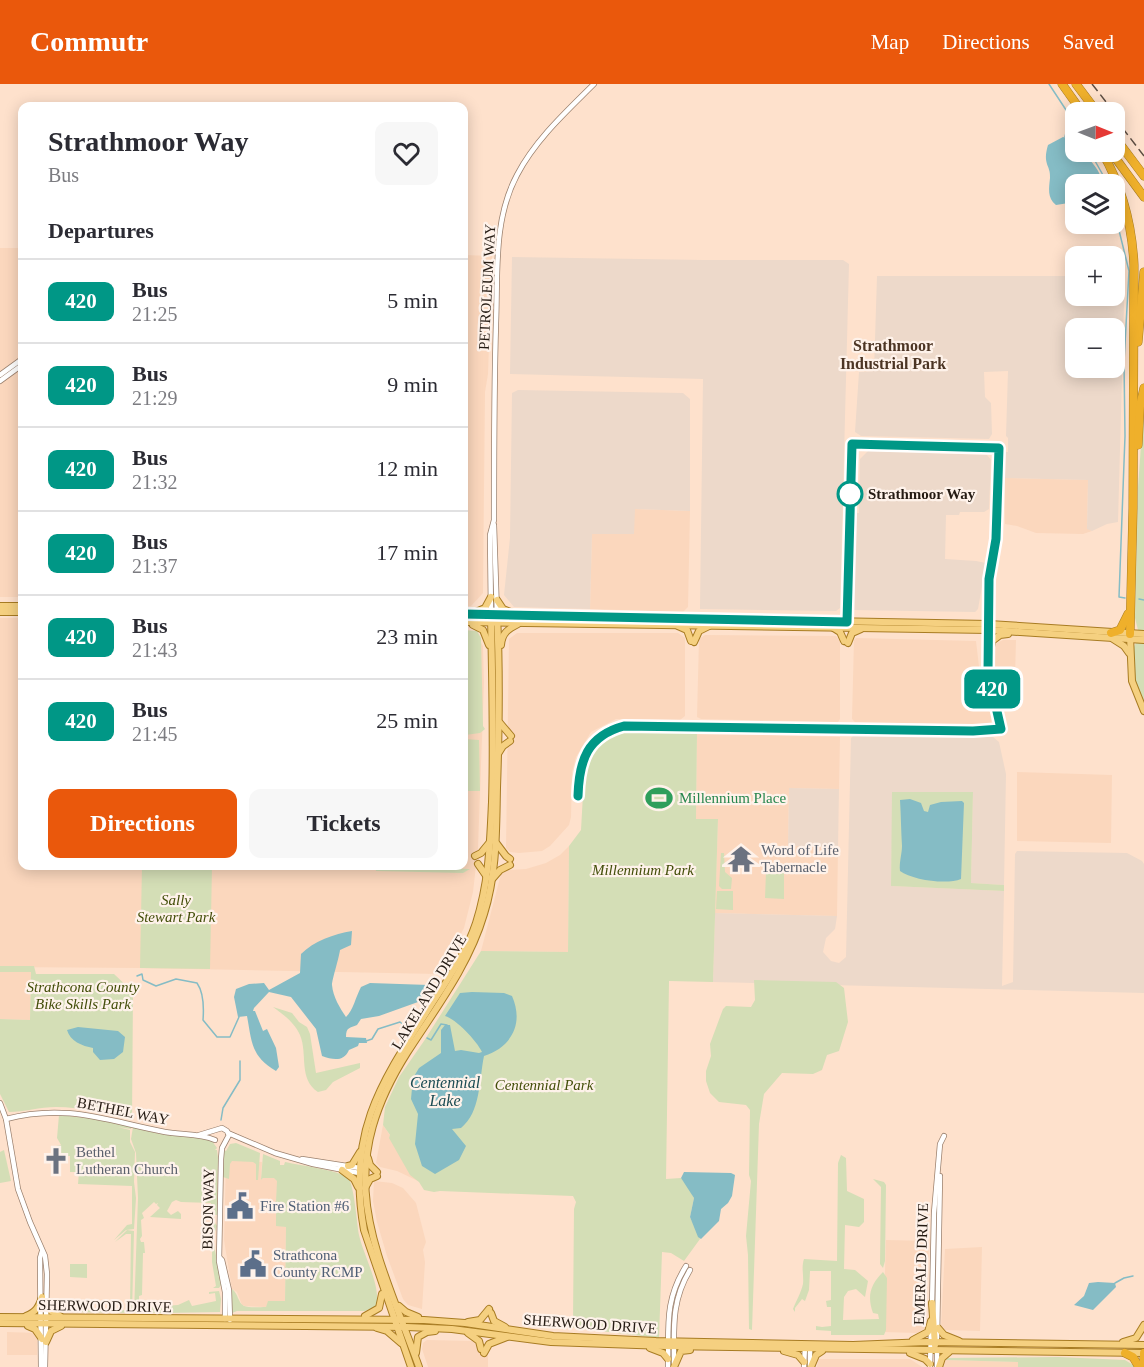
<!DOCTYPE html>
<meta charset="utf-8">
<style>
body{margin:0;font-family:"Times New Roman",serif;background:#f7f7f7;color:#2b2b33;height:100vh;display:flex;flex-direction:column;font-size:22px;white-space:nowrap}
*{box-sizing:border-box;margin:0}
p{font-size:20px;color:#7c7c81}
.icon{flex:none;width:33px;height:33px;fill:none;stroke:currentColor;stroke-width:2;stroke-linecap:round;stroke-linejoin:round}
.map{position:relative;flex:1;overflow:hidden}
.details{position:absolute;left:18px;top:18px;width:450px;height:768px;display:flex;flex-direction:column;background:#fff;border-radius:12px;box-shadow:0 3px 15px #0003}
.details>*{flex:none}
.badge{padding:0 12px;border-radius:9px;font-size:21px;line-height:39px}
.needle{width:39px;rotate:91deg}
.tools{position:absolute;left:1065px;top:18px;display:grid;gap:12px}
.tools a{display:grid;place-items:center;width:60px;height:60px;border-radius:12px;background:#fff;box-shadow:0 3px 15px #0003;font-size:30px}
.map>.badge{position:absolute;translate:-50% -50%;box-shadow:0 0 0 3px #fff}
h2{padding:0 30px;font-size:22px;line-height:54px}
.round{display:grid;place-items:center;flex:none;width:63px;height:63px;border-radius:12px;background:#f7f7f7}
.overview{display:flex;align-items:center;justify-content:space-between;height:102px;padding:0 30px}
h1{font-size:28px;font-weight:700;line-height:45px}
.primary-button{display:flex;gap:12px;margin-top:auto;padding:12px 30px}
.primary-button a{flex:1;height:69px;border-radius:12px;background:#ea580c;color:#fff;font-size:24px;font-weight:700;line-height:69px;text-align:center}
.primary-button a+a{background:#f7f7f7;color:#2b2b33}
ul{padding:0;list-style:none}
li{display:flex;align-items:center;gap:18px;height:84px;padding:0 30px;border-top:2px solid #e1e1e2}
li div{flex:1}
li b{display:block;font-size:22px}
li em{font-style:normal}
li .badge{min-width:66px;font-weight:700;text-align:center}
header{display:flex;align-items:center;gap:36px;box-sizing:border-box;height:84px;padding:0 30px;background:#ea580c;color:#fff}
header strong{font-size:28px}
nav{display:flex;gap:33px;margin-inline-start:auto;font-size:21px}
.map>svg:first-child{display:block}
.built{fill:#fbd7bd}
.industrial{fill:#edd9ca;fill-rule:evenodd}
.green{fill:#d4deb6}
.water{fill:#85bcc5}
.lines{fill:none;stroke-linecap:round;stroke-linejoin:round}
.stream{stroke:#85bcc5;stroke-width:1.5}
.minor-casing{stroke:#9b816e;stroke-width:6}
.major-casing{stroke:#a87c23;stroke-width:8}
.highway-casing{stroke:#a87c23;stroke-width:9}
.minor{stroke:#fff;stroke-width:4.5}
.major{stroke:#f5d080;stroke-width:6}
.highway{stroke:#efb02b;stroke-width:8}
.rail{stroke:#5c4d42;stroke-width:1.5;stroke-dasharray:9 4.5;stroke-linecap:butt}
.line-casing{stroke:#fff;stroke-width:14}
.line{stroke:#009786;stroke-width:9}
.stop-dot{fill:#fff;stroke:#009786;stroke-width:3}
.labels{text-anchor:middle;stroke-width:4.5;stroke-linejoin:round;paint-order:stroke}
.street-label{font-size:15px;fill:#251b13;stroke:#fef2ea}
.stop-label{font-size:15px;font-weight:bold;fill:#251b13;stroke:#fef2ea;text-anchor:start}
.leisure-label{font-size:15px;fill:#27864d;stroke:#fef2ea;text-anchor:start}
.worship-label{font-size:15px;fill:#5b616d;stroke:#fef2ea;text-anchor:start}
.park-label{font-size:15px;font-style:italic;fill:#434e09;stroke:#fef2ea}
.service-label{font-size:15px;fill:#4e5e75;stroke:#fef2ea;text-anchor:start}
.neighbourhood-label{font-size:16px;font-weight:bold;fill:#4c3524;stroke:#fef2ea}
.water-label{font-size:16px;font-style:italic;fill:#1a4b53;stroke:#fef2ea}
</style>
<header>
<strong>Commutr</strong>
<nav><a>Map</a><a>Directions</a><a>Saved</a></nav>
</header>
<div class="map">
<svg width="1144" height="1283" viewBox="0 0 1144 1283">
<rect width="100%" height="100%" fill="#fee1cc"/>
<g class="built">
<rect x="0" y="164" width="22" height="349"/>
<polygon points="464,171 492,172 488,290 485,308 483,509 471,522 464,522"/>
<polygon points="1005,394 1088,396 1087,444 1092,447 1083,450 1036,449 1017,442 1005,440"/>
<polygon points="635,425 690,427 688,523 683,528 590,525 592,450"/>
<polygon points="0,534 22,534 22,782 464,782 464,547 478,554 483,562 484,599 478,764 473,808 464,844 450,871 438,890 140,884 0,883"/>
<polygon points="517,549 678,549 685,554 685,632 680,636 616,635 591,648 576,673 572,688 571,733 569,741 550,762 542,767 519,769 510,768 506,764 509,555"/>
<polygon points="705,551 836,552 840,556 840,635 838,638 701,635 697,633 699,555"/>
<polygon points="856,554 976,557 980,591 991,632 991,641 855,638 852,635 854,556"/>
<polygon points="1003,556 1016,556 1015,593 995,593 992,575 993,561"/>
<polygon points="697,649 840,653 839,705 789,704 788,761 838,763 837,832 715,829 718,736 696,735"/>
<polygon points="1017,688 1112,691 1111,759 1017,757"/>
<polygon points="569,762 568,868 481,867 501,790 509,786 526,785 546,779 560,771"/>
<polygon points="0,888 31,888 30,936 0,935"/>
<polygon points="383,1041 393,1056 418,1097 397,1087 380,1083 376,1079"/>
<polygon points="226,1076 262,1078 261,1096 263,1094 275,1094 277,1097 276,1141 286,1143 285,1217 268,1220 266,1223 245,1222 242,1221 237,1208 232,1205 224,1156"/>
<polygon points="374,1097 392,1099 403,1104 416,1119 426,1158 423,1166 425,1178 422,1225 408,1221 403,1215 387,1172 377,1138 373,1117"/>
<polygon points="886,1156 929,1157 926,1244 917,1249 883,1248"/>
<polygon points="982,1163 980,1247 945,1246 941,1243 945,1165"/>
<polygon points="7,1248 37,1249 37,1271 7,1271"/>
<polygon points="427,1256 472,1257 488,1266 488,1283 428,1283 422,1265 423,1259"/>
<polygon points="818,1275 910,1275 922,1283 817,1283"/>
<polygon points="944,1276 1018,1278 1018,1283 943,1283"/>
</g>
<g class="industrial">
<polygon points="512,173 704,176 843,176 849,180 840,524 836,527 700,525 703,295 510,290"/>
<path d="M 1067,183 L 1075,183 L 1076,212 L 1114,212 L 1115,184 L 1125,185 L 1118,438 L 1107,440 L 1092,447 L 1087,445 L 1088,396 L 1005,394 L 1006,368 L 1008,368 L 1008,354 L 1006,352 L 1008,287 L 984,288 L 985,313 L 991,319 L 992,350 L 989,355 L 861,352 L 855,348 L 859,288 L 874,287 L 877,192 L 1067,192 ZM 1114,244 L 1114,284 L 1076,284 L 1076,244 Z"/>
<polygon points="518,306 683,309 690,315 690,427 635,425 634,450 592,450 590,525 514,523 504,511 510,454 512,309"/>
<polygon points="868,367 987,371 991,376 989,425 984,428 960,428 959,431 946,431 945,475 976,477 986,479 978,525 975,528 853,526 855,429 859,429 860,375"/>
<polygon points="854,651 993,653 999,658 1006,690 1004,801 971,799 973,708 893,708 891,802 1004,807 1002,902 1013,898 1015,770 1017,767 1127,769 1142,777 1144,780 1144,909 713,898 715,829 837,832 835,845 826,854 823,868 831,877 839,879 846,873 851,654"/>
<polygon points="789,704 839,705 838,763 788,762"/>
</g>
<g class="green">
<polygon points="1144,320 1144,549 1138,546 1135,534 1138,403"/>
<polygon points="464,546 477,547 481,554 483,642 485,645 480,649 465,651 464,650"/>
<path d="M 1136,559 L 1144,559 L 1144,624 C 1138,608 1125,575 1136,559 Z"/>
<polygon points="632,646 697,649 696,735 718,735 713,898 669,897 666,1095 681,1094 690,1106 694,1114 690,1133 700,1155 684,1177 671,1169 662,1168 659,1254 575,1244 570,1242 569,1239 575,1238 573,1236 574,1125 576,1118 573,1112 440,1107 434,1108 424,1106 419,1098 410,1091 389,1054 390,1051 383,1041 385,1023 399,993 424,957 481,867 568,868 569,762 581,746 584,692 587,678 600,658 610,651"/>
<polygon points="464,655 479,656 480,707 464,707"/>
<polygon points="892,708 973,708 971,799 1004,801 1004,807 891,802"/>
<polygon points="721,769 724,769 725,788 732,794 731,805 722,805 719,802"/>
<polygon points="142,782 212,782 210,885 140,884"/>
<polygon points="375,782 470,785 463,789 376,787"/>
<polygon points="766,788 784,789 784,815 765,814"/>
<polygon points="717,807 733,807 733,826 716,825"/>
<path d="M 0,882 L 34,882 L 36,890 L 114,890 L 133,908 L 132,1036 C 107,1030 82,1023 56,1023 C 40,1023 24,1028 9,1028 L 0,1010 L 0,935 L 30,936 L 31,888 L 0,888 Z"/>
<polygon points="754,896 836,898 844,904 848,938 839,967 827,971 822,986 813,990 782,989 764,1010 759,1040 752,1246 749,1245 748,1171 746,1152 751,1097 749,1091 750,1026 746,1021 719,1018 710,1009 706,997 706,987 711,972 710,960 723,925 726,922 751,923 755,916"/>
<path d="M 273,923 L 292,929 L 299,938 L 307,943 L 310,950 L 316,989 L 360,979 L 360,984 L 333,998 L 326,1006 L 318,1008 C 298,995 308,970 300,951 C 294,938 284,931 273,923 Z"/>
<polygon points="59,1031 97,1035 131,1042 131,1045 118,1043 130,1046 130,1058 135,1068 134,1098 136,1114 134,1145 126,1146 114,1156 127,1141 132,1140 132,1102 78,1100 79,1088 70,1088 70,1072 61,1072 61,1066 56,1066 56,1062 61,1061 57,1054"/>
<polygon points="133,1043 160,1050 207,1054 212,1057 217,1064 215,1066 217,1066 218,1074 217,1131 215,1131 214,1134 209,1133 211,1131 211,1119 181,1118 176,1116 172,1118 167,1127 171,1131 178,1127 181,1130 181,1135 150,1133 160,1124 157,1121 158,1119 156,1120 154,1118 142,1129 144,1134 141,1136 142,1152 140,1155 141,1158 144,1158 145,1169 143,1169 142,1211 139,1212 139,1219 146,1220 146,1218 149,1220 149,1223 178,1221 189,1216 192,1222 216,1217 215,1209 209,1210 209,1208 219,1207 221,1215 220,1228 165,1229 162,1226 164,1229 134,1229 138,1114 136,1069 131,1055"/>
<polygon points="236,1059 260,1069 258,1096 256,1096 256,1080 253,1078 232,1077 230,1080 229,1095 223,1093 223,1066 226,1067 230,1060"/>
<polygon points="4,1066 11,1097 0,1099 0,1068"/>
<path d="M 263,1070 L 280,1077 L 280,1081 L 284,1081 L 285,1078 C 298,1081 339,1086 348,1094 C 354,1099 357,1141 359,1151 C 363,1170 382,1204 376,1222 L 365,1227 L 237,1227 L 232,1229 L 231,1206 L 232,1205 C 238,1209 238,1219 244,1222 C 249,1224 260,1223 266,1223 L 268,1217 L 285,1217 L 286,1143 L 276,1142 L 276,1119 L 275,1122 L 271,1122 L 276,1117 L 277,1097 L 274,1094 L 263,1094 L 261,1096 Z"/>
<path d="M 841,1071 L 846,1074 L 847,1107 L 864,1115 L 864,1138 L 859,1143 L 845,1141 L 844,1185 L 855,1186 L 868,1197 L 865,1213 L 856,1205 L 848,1207 L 844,1213 L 843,1236 L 879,1235 L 878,1230 L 873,1229 C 867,1212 870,1201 883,1188 L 887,1194 L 886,1246 L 884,1251 L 831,1251 L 831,1247 L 816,1246 L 816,1242 L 822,1243 L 831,1242 L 831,1223 L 827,1223 L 826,1217 L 831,1216 L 831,1187 L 810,1187 L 809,1206 L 805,1217 L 802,1215 L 795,1224 L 795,1228 L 793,1225 C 796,1217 801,1209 803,1200 C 804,1191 801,1184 804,1175 L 837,1177 L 838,1079 Z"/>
<polygon points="873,1095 884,1098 886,1101 885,1177 883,1184 880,1180 881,1103"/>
<polygon points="210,1139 215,1139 217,1142 213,1154 221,1201 219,1204 213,1204 216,1202 212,1178 212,1140"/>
<polygon points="127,1146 134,1147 132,1229 64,1228 53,1224 51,1220 56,1225 65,1226 130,1226 131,1150 126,1150 115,1158"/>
<polygon points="70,1180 87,1180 87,1194 70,1193"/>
<polygon points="1058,1273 1125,1276 1133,1281 1135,1280 1137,1283 1018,1283 1018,1278 945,1276 942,1283 944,1276 947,1274"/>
</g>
<g class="water">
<path d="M 1063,53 L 1070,55 L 1075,61 L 1076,68 L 1082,68 C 1092,78 1100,86 1103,100 L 1076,100 L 1075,118 L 1056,121 C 1047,114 1049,104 1050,94 C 1051,81 1042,81 1048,61 Z"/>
<path d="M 910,715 L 921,719 L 924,727 L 928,728 L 930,721 L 941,718 L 962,717 L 964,719 L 961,795 C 947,801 912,796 900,787 C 899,778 902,770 902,762 C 901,747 901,732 900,716 Z"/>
<path d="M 352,847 L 351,861 L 340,866 C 339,874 332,896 332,901 C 333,913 340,924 346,933 C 353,927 356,912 361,903 L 370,899 L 429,901 L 418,918 L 379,932 L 361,935 L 357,941 C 350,944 346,943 346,953 L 366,954 L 367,959 L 359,959 L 358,962 L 349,966 C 344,978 333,976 322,972 L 316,945 L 291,913 L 269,908 L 254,924 L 253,927 L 255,927 L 263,947 L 267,945 L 276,964 L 279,983 L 276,987 C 251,972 252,959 247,932 L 238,933 L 234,913 L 236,905 L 249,900 L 264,899 L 269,906 L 300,889 L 301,870 C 314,857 334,850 352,847 Z"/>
<path d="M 472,908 L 504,909 L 512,912 C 524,939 512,963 484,972 C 479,996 481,1028 461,1044 L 452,1045 L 466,1062 L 459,1076 L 435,1090 L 422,1082 L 415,1060 L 418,1030 L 411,1015 L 413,994 L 419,984 L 441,969 L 441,946 L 445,941 L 450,941 L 455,967 L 461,966 L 479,969 L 482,968 C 477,957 456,935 445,932 L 460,909 Z"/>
<path d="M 78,943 L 118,947 L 125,953 L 123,968 L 114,975 L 100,976 L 93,968 L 93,964 C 82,962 70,957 67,946 Z"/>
<polygon points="684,1088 731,1089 735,1091 732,1112 728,1119 721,1125 719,1137 701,1155 698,1153 690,1133 694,1114 681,1094"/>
<polygon points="1098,1198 1115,1199 1116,1203 1093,1226 1074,1221 1084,1212 1089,1199"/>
</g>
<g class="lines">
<g class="stream">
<polyline points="1049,0 1070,32 1065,53"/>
<polyline points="1070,33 1076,42"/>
<polyline points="1090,68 1108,100"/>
<polyline points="1114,126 1129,187 1124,278 1125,352 1119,513 1125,514"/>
<polyline points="1139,515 1144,516"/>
<path d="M 137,892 L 142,890 L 143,896 L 156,902 L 176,895 L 197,899 C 204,909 204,923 203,936 L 217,953 L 230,953 L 239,933"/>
<polyline points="427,954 431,956 441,940 447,941"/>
<polyline points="366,957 372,955 378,945 400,938 407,944"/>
<polyline points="221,1036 223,1024 240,996 240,977"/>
<polyline points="1115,1199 1124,1194 1133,1192"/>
</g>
<defs>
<g id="minor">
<polyline points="0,291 22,275"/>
<polyline points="0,297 22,281"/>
<polyline points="494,441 497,531"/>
<path d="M 491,531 L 490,451 L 494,436 C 494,370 494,304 496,239 C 498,189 493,136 517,91 C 536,55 566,28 594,0"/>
<polyline points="0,1019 6,1035 18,1105 30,1138 45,1172 47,1190 45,1283"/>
<path d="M 6,1035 C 67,1019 107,1037 165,1048 C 182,1051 200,1049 215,1056"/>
<polyline points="228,1049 275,1069 313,1080 359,1089"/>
<polyline points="199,1051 222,1044 227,1047 229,1051 222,1064 221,1075 219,1177 225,1208 225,1235"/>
<polyline points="302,1075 360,1084"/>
<polyline points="220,1174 222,1176 229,1206 230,1236"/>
<polyline points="932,1222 934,1129 940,1060 944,1052"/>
<polyline points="937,1254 940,1092"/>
<path d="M 674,1280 C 674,1245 671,1217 690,1186"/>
<polyline points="41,1283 40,1174 42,1167"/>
<path d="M 668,1283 C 669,1243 664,1217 686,1182"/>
<polyline points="804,1283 805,1262"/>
<polyline points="810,1283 810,1262"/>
<polyline points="930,1283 931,1245"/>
<polyline points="937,1283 937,1266"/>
</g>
<g id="major">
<polyline points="497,516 503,525 513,529"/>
<polyline points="0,522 22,522"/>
<polyline points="0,528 22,528"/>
<polyline points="476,528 485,524 491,513"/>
<polyline points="464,530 989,540 1144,550"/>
<polyline points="464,538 989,546 1144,556"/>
<polyline points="473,541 483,546 489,561"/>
<polyline points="678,542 687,546 691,557"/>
<polyline points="832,543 840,548 844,557"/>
<polyline points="1130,552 1132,597 1144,627"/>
<polyline points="1113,555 1124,562 1129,569"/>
<polyline points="694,558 699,547 709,542"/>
<polyline points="848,559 852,549 861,545"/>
<path d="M 501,561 C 502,549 508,545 518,540"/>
<polyline points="988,580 992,557 1000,551 1008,550"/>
<polyline points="500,639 511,652"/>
<polyline points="498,670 503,662 510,657"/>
<polyline points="497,760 506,772 510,775"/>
<polyline points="475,772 481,769 490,758"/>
<polyline points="478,780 487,793"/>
<polyline points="493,794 500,786 510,781"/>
<polyline points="368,1074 370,1081 377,1088"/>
<polyline points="348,1082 352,1081 360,1068"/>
<polyline points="342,1086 354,1095 358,1103"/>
<polyline points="365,1104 370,1095 377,1092"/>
<polyline points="46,1218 51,1227 60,1232"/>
<polyline points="932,1219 935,1261"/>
<polyline points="399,1222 406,1228 418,1233"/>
<polyline points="491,1229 494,1237 505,1243"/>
<path d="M 26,1232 C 36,1228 39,1223 42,1213"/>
<polyline points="365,1232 379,1224 382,1210"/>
<polyline points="0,1233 424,1236 465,1239 553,1252 656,1257 853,1261 927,1258 1144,1261"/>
<polyline points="468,1238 480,1236 489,1225"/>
<polyline points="0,1239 407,1243 452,1245 551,1258 665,1262 1144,1269"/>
<polyline points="28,1242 35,1245 42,1255"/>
<polyline points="377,1244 387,1247 401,1259"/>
<polyline points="938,1244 944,1251 959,1257"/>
<polyline points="468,1249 479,1257 481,1265"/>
<polyline points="913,1256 928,1248 931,1237"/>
<polyline points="46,1258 51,1247 61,1242"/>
<polyline points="1123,1258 1136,1254 1144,1241"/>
<polyline points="650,1264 663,1269 668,1275"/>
<polyline points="784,1267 798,1271 804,1278"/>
<polyline points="416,1269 418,1253 427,1248 435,1247"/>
<polyline points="484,1269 489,1260 507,1253"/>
<polyline points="910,1269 925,1275 930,1280"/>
<path d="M 411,1283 L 364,1146 C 346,1045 383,996 435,915 C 451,891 467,866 476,839 C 489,798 490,761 492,718 C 494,655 492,593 491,531"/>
<path d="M 419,1283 C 375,1161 330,1091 407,969 C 436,924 469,881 484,830 C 497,789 496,747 497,704 C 499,646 500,589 497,531"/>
<polyline points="674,1283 681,1267 690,1266"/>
<polyline points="811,1283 816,1271 822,1267"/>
<polyline points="939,1283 942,1274 949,1268"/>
</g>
<g id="highway">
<polyline points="1062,0 1082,28"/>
<polyline points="1076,0 1097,28"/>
<polyline points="1114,52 1144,92"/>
<path d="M 1102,68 C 1123,104 1132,140 1134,181 L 1133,425 L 1130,550"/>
<polyline points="1111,68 1144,113"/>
<polyline points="1138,258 1144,188"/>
<polyline points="1138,361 1140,322 1144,304"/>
<polyline points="1111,549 1120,546 1128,530"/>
<polyline points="1125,1269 1133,1273 1139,1283"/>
<polyline points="1144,1283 1144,1269"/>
</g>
</defs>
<use href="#minor" class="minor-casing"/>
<use href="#major" class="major-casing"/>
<use href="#highway" class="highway-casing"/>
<use href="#minor" class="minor"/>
<use href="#major" class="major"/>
<use href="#highway" class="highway"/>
<g class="rail">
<polyline points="1092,0 1114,28"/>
<polyline points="1114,33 1144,72"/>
</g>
</g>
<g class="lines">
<defs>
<path id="line" d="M 464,530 L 847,538 L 852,360 L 999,364 L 996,455 L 989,495 L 988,588 L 1001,645 L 973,647 L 624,642 C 587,652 579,677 578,712"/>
</defs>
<use href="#line" class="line-casing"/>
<use href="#line" class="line"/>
</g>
<defs>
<symbol id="stadium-bare" viewBox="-9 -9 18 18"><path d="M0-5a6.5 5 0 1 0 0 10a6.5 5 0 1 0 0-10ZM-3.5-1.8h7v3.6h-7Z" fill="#2e9e5b" stroke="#fef2ea" stroke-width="2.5" paint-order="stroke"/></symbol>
<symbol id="temple-bare" viewBox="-9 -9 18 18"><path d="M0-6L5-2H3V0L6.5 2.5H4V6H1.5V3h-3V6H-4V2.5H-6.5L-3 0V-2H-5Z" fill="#6b7280" stroke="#fef2ea" stroke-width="2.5" paint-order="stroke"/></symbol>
<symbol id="church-bare" viewBox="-9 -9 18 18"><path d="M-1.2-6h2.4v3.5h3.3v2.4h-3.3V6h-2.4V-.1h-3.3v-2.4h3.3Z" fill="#6b7280" stroke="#fef2ea" stroke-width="2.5" paint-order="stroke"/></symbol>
<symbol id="civic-bare" viewBox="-9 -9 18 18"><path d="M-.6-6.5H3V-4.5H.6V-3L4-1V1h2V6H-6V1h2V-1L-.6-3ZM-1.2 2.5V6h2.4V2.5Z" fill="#5c6f8a" stroke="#fef2ea" stroke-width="2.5" paint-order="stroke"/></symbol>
</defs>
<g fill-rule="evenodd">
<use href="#stadium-bare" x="640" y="695" width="38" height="38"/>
<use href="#temple-bare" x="722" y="756" width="38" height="38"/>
<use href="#church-bare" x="37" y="1058" width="38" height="38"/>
<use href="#civic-bare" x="221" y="1103" width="38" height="38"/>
<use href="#civic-bare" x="234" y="1161" width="38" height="38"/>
</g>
<circle class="stop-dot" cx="850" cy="410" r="12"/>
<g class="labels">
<g class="street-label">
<text transform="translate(487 203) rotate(-87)" y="5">PETROLEUM WAY</text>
<text transform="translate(429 908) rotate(-59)" y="5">LAKELAND DRIVE</text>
<text transform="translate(123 1027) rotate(11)" y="5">BETHEL WAY</text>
<text transform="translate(208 1125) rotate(-89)" y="5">BISON WAY</text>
<text transform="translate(921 1180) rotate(-88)" y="5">EMERALD DRIVE</text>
<text transform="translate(105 1222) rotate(1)" y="5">SHERWOOD DRIVE</text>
<text transform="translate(590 1240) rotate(4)" y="5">SHERWOOD DRIVE</text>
</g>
<g class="stop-label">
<text x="868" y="415">Strathmoor Way</text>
</g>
<g class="leisure-label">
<text x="679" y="719">Millennium Place</text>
</g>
<g class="worship-label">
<text x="761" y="771">Word of Life<tspan x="761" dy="17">Tabernacle</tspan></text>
<text x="76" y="1073">Bethel<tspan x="76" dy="17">Lutheran Church</tspan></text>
</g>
<g class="park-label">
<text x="643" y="791">Millennium Park</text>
<text x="176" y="821">Sally<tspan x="176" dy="17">Stewart Park</tspan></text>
<text x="83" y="908">Strathcona County<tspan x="83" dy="17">Bike Skills Park</tspan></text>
<text x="544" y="1006">Centennial Park</text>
</g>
<g class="service-label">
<text x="260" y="1127">Fire Station #6</text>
<text x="273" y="1176">Strathcona<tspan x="273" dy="17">County RCMP</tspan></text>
</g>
<g class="neighbourhood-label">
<text x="893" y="267">Strathmoor<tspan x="893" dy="18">Industrial Park</tspan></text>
</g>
<g class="water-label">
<text x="445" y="1004">Centennial<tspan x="445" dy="18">Lake</tspan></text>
</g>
</g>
</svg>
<div class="tools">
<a><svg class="needle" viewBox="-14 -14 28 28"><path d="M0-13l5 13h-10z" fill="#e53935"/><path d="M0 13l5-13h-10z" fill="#7c7c81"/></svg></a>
<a><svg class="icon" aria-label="layers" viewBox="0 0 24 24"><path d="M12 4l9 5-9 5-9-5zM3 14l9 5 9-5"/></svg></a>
<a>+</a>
<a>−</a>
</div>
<b class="badge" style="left:992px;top:605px;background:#009786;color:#fff">420</b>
<section class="details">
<div class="overview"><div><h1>Strathmoor Way</h1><p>Bus</p></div><a class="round"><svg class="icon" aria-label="heart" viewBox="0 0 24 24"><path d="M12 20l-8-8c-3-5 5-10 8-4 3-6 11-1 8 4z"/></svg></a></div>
<h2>Departures</h2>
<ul>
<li><span class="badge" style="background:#009786;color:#fff">420</span><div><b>Bus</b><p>21:25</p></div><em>5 min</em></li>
<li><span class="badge" style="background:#009786;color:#fff">420</span><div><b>Bus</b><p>21:29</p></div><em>9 min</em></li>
<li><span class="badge" style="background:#009786;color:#fff">420</span><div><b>Bus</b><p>21:32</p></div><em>12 min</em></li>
<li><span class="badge" style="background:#009786;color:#fff">420</span><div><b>Bus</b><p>21:37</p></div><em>17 min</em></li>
<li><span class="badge" style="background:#009786;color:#fff">420</span><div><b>Bus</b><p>21:43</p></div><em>23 min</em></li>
<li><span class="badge" style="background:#009786;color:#fff">420</span><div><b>Bus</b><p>21:45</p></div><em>25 min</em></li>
</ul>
<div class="primary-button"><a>Directions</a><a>Tickets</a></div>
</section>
</div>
